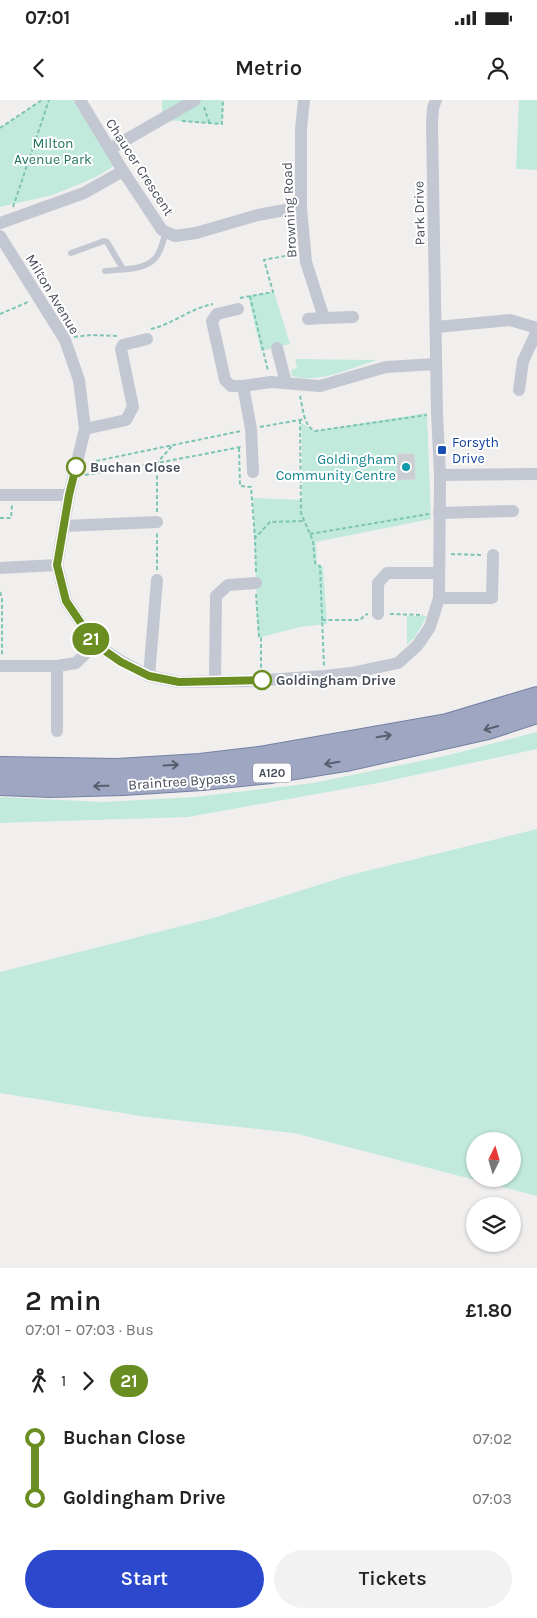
<!DOCTYPE html>
<meta charset="utf-8">
<style>
body{margin:0;font-family:Karla,sans-serif;background:#f2f2f2;color:#222;height:100vh;display:flex;flex-direction:column;font-size:19px;white-space:nowrap}
*{box-sizing:border-box;margin:0}
p{font-size:16px;color:#767676}
.icon{flex:none;width:28px;height:28px;fill:none;stroke:currentColor;stroke-width:2;stroke-linecap:round;stroke-linejoin:round}
.map{position:relative;height:1168px;overflow:hidden}
.details{display:flex;flex-direction:column;background:#fff;flex:1}
.details>*{flex:none}
.badge{padding:0 10px;border-radius:16px;font-size:18px;line-height:32px}
.needle{width:32px;rotate:5deg}
.fabs{position:absolute;left:466px;top:1032px;display:grid;gap:10px}
.fabs a{display:grid;place-items:center;width:55px;height:55px;border-radius:50%;background:#fff;box-shadow:0 1px 4px #0004;font-size:25px}
.map>.badge{position:absolute;translate:-50% -50%;box-shadow:0 0 0 2px #fff}
.legs{display:flex;align-items:center;gap:8px;height:55px;padding:0 25px;font-size:16px}
.legs p{margin-inline-start:auto}
.overview{display:flex;align-items:center;justify-content:space-between;height:85px;padding:0 25px}
h1{font-size:28px;font-weight:600;line-height:38px}
.cta{display:flex;gap:10px;margin-top:auto;padding:10px 25px}
.cta a{flex:1;height:58px;border-radius:30px;background:#2c48cd;color:#fff;font-size:20px;font-weight:600;line-height:58px;text-align:center}
.cta a+a{background:#f2f2f2;color:#222}
ul{padding:0 25px;list-style:none}
li{display:flex;align-items:center;gap:18px;height:60px;font-size:19px}
li i{display:grid;place-items:center;width:8px;height:100%;margin:0 6px;background:currentColor}
li i::after{content:'';width:12px;height:12px;margin:-6px;border:4px solid;border-radius:50%;background:#fff}
li p{margin-inline-start:auto}
li:first-child i{background:linear-gradient(#0000 50%,currentColor 0)}
li:last-child i{background:linear-gradient(currentColor 50%,#0000 0)}
.status{display:flex;justify-content:space-between;align-items:center;height:35px;padding:0 25px;background:#fff;direction:ltr}
.status svg{height:14px;fill:currentColor}
header{display:flex;justify-content:space-between;align-items:center;height:65px;padding:0 25px;background:#fff;font-size:22px;font-weight:600}
.map>svg:first-child{display:block}
.green{fill:#c1eadc;fill-rule:evenodd}
.building{fill:#cccdd2;stroke:#d3d3d9}
.lines{fill:none;stroke-linecap:round;stroke-linejoin:round}
.trunk-casing{stroke:#7680a4;stroke-width:22}
.path{stroke:#7dc4b4;stroke-width:2;stroke-dasharray:4 2.5;stroke-linecap:butt}
.service{stroke:#c3c7d2;stroke-width:6}
.minor{stroke:#c3c7d2;stroke-width:12}
.trunk{stroke:#9ea6c1;stroke-width:20}
.oneway{stroke:#595f6f}
.line-1-casing{stroke:#fff;stroke-width:11}
.line-1{stroke:#6b8e23;stroke-width:8}
.transit-dot{fill:#1a4fb4;stroke:#fff;stroke-width:2}
.stop-1-dot{fill:#fff;stroke:#6b8e23;stroke-width:2.5}
.culture-dot{fill:#0f9aa8;stroke:#fff;stroke-width:2}
.labels{text-anchor:middle;stroke-width:4;stroke-linejoin:round;paint-order:stroke}
.shield{fill:#fff;stroke:#7f828c;stroke-width:1}
.shield-label{font-size:12px;font-weight:bold;fill:#484d5a}
.park-label{font-size:14px;fill:#207460;stroke:#fff}
.street-label{font-size:14px;fill:#484d5a;stroke:#fff}
.transit-label{font-size:14px;fill:#164399;stroke:#fff;text-anchor:start}
.culture-label{font-size:14px;fill:#0d838f;stroke:#fff;text-anchor:end}
.stop-label{font-size:14px;font-weight:bold;fill:#484d5a;stroke:#fff;text-anchor:start}
</style>
<div class="status"><b>07:01</b><svg viewBox="0 0 49 12"><path d="M0 12V9h3v3zM5 12V6h3v6zM10 12V3h3v9zM15 12V0h3v12zM26 1h20v11H26zM47 4h2v5h-2z"/></svg></div>
<header><svg class="icon" aria-label="back" viewBox="0 0 24 24"><path d="M15 5l-7 7 7 7"/></svg>Metrio<svg class="icon" aria-label="person" viewBox="0 0 24 24"><circle cx="12" cy="8" r="4"/><path d="M4 21q1-7 8-7t8 7"/></svg></header>
<div class="map">
<svg width="537" height="1168" viewBox="0 0 537 1168">
<rect width="100%" height="100%" fill="#f1efee"/>
<g class="green">
<polygon points="42,0 73,0 114,66 96,77 53,95 0,107 0,28"/>
<polygon points="162,0 223,0 222,24 162,20"/>
<polygon points="519,0 537,0 537,70 516,69"/>
<polygon points="274,192 290,244 261,251 248,196"/>
<path d="M 295,259 L 377,260 C 351,268 319,284 292,276 L 291,270 L 297,268 Z"/>
<polygon points="427,313 431,419 316,442 317,464 323,467 327,524 300,527 258,538 253,398 302,400 302,334 300,322 315,331"/>
<polygon points="407,516 427,516 415,537 407,545"/>
<polygon points="537,632 537,649 378,683 188,717 0,723 0,697 103,702 194,697 313,683 445,656"/>
<path d="M 537,729 L 537,1096 L 294,1033 L 147,1017 L 0,993 L 0,872 L 213,818 L 350,775 ZM 475,1041 L 512,1041 L 512,1079 L 475,1079 Z"/>
</g>
<polygon class="building" points="398,354 414,354 415,379 397,380"/>
<g class="lines">
<defs>
<g id="trunk">
<polyline points="0,667 117,669 200,664 259,657 447,624 537,597"/>
<polyline points="0,685 50,687 123,685 202,680 271,673 346,661 488,629 537,613"/>
</g>
</defs>
<use href="#trunk" class="trunk-casing"/>
<g class="path">
<polyline points="204,7 209,22"/>
<polyline points="182,21 222,24 223,0"/>
<polyline points="0,28 42,0"/>
<polyline points="13,107 49,0"/>
<polyline points="250,196 268,271"/>
<polyline points="240,198 273,192 264,160 295,154"/>
<polyline points="0,214 28,202"/>
<path d="M 151,229 C 173,224 191,208 213,204"/>
<polyline points="74,237 92,235 117,236"/>
<path d="M 300,296 C 303,307 303,326 315,331 L 427,315"/>
<polyline points="300,320 301,413 313,441 315,463 320,466 324,566"/>
<polyline points="260,327 305,319"/>
<polyline points="239,348 240,386 251,387 255,438"/>
<polyline points="96,361 241,331"/>
<polyline points="85,375 157,363 172,346"/>
<polyline points="157,412 157,363 241,347"/>
<polyline points="0,418 11,418 12,405"/>
<polyline points="310,434 429,414"/>
<polyline points="451,454 481,455"/>
<polyline points="157,470 157,432"/>
<polyline points="256,472 255,438 270,422 304,421"/>
<polyline points="0,492 2,498 2,555"/>
<polyline points="256,494 259,537 261,537 261,570"/>
<polyline points="390,514 423,515"/>
<polyline points="322,520 360,520 365,515 368,514"/>
</g>
<g class="service">
<polyline points="71,153 104,141 107,142 123,169"/>
<path d="M 105,171 C 121,169 150,171 158,154 C 162,147 164,139 166,131"/>
</g>
<g class="minor">
<polyline points="80,0 123,71 162,130 175,136 196,133 258,115 301,107"/>
<polyline points="304,0 301,29 301,107 306,162 324,218 353,217"/>
<polyline points="110,49 195,0"/>
<polyline points="0,123 84,93 123,71"/>
<polyline points="0,136 65,240 79,280 85,329 69,395 57,465 66,501 95,544 121,561 149,576 179,582 249,581 325,576 351,573 398,563 417,546 430,527 439,498 440,375 437,313 432,24 433,8 436,0"/>
<polyline points="238,209 217,214 212,221 225,280 231,286 243,286 271,282 320,286 386,267 436,264"/>
<polyline points="308,219 324,218"/>
<polyline points="437,227 510,220 537,228"/>
<polyline points="277,248 286,283"/>
<polyline points="243,286 251,329 253,372"/>
<polyline points="519,290 523,261 537,231"/>
<polyline points="85,329 126,320 133,307 121,249 123,245 147,239"/>
<polyline points="440,375 537,374"/>
<polyline points="0,395 69,395"/>
<polyline points="439,413 513,411"/>
<polyline points="64,426 157,422"/>
<polyline points="0,468 57,465"/>
<polyline points="439,498 492,498 493,455"/>
<polyline points="378,514 378,483 387,473 439,473"/>
<polyline points="0,566 57,566 76,563 95,544"/>
<polyline points="149,576 157,480"/>
<polyline points="215,581 216,496 228,485 256,483"/>
<polyline points="57,631 57,566"/>
</g>
<use href="#trunk" class="trunk"/>
</g>
<defs><path id="oneway-shaft" d="M-6 0H5M1.5-3L5.5 0L1.5 3" fill="none" stroke-width="1.6" stroke-linecap="round" stroke-linejoin="round" transform="scale(1.25)"/></defs>
<g class="oneway">
<use href="#oneway-shaft" transform="translate(491 628) rotate(164)"/>
<use href="#oneway-shaft" transform="translate(384 636) rotate(-10)"/>
<use href="#oneway-shaft" transform="translate(332 663) rotate(171)"/>
<use href="#oneway-shaft" transform="translate(171 665) rotate(-3)"/>
<use href="#oneway-shaft" transform="translate(101 686) rotate(179)"/>
</g>
<g class="lines">
<defs>
<polyline id="line-1" points="76,367 69,395 57,465 66,501 95,544 121,562 149,576 179,582 262,580"/>
</defs>
<use href="#line-1" class="line-1-casing"/>
<use href="#line-1" class="line-1"/>
</g>
<rect class="transit-dot" x="437" y="345" width="10" height="10" rx="2.5"/>
<g class="stop-1-dot">
<circle cx="76" cy="367" r="9"/>
<circle cx="262" cy="580" r="9"/>
</g>
<circle class="culture-dot" cx="406" cy="367" r="5"/>
<g class="labels">
<rect class="shield" x="253" y="663.5" width="38" height="19" rx="4"/>
<g class="shield-label">
<text x="272" y="677">A120</text>
</g>
<g class="park-label">
<text x="53" y="48">MIlton<tspan x="53" dy="16">Avenue Park</tspan></text>
</g>
<g class="street-label">
<text transform="translate(140 67) rotate(57)" y="5">Chaucer Crescent</text>
<text transform="translate(289 110) rotate(-93)" y="5">Browning Road</text>
<text transform="translate(419 113) rotate(-91)" y="5">Park Drive</text>
<text transform="translate(53 194) rotate(59)" y="5">Milton Avenue</text>
<text transform="translate(182 681) rotate(-4)" y="5">Braintree Bypass</text>
</g>
<g class="transit-label">
<text x="452" y="347">Forsyth<tspan x="452" dy="16">Drive</tspan></text>
</g>
<g class="culture-label">
<text x="396" y="364">Goldingham<tspan x="396" dy="16">Community Centre</tspan></text>
</g>
<g class="stop-label">
<text x="90" y="372">Buchan Close</text>
<text x="276" y="585">Goldingham Drive</text>
</g>
</g>
</svg>
<div class="fabs">
<a><svg class="needle" viewBox="-14 -14 28 28"><path d="M0-13l5 13h-10z" fill="#e53935"/><path d="M0 13l5-13h-10z" fill="#767676"/></svg></a>
<a><svg class="icon" aria-label="layers" viewBox="0 0 24 24"><path d="M12 4l9 5-9 5-9-5zM3 14l9 5 9-5"/></svg></a>
</div>
<b class="badge" style="left:91px;top:539px;background:#6b8e23;color:#fff">21</b>
</div>
<section class="details">
<div class="overview"><div><h1>2 min</h1><p>07:01 – 07:03 · Bus</p></div><b>£1.80</b></div>
<div class="legs"><svg class="icon" aria-label="walk" viewBox="0 0 24 24"><circle cx="13" cy="4" r="2"/><path d="M13 8l-2 6 4 7M11 14l-3 7M7 12l3-4h3l4 4"/></svg>1<svg class="icon" aria-label="forward" viewBox="0 0 24 24"><path d="M9 5l7 7-7 7"/></svg><b class="badge" style="background:#6b8e23;color:#fff">21</b></div>
<ul>
<li><i style="color:#6b8e23"></i><b>Buchan Close</b><p>07:02</p></li>
<li><i style="color:#6b8e23"></i><b>Goldingham Drive</b><p>07:03</p></li>
</ul>
<div class="cta"><a>Start</a><a>Tickets</a></div>
</section>
